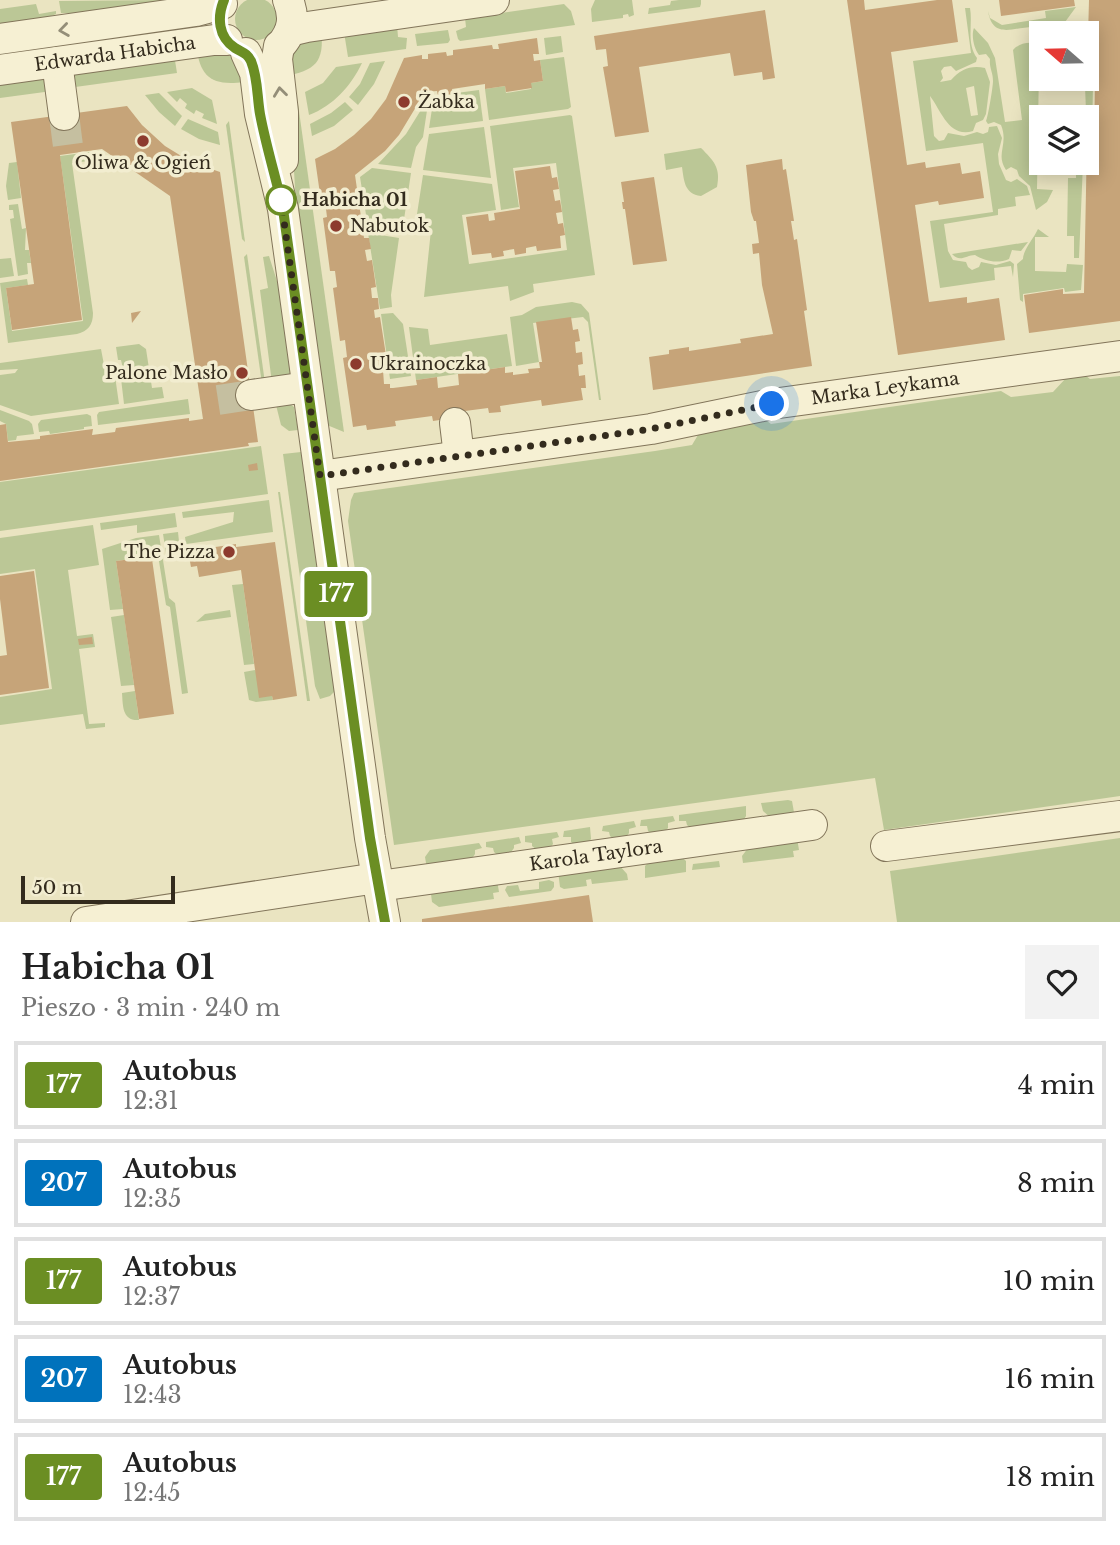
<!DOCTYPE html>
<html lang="pl">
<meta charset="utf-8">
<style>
body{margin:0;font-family:"Libre Baskerville",serif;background:#f2f2f2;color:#222;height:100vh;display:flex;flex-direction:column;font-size:26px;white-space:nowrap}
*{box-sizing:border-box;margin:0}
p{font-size:23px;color:#767676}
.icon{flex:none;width:38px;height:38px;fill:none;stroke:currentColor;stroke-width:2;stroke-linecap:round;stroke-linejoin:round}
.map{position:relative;height:922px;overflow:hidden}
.sheet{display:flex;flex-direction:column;background:#fff;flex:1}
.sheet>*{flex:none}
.badge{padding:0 14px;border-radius:5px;font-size:24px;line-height:46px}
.needle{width:46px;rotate:290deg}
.controls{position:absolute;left:1029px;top:21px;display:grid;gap:14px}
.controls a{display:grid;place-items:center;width:70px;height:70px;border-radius:0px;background:#fff;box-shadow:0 4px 18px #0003;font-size:35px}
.scale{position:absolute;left:21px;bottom:18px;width:154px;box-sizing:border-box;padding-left:7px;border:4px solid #332b1d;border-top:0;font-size:19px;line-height:24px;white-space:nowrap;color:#332b1d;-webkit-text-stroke:5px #f2edd0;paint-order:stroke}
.you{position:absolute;width:35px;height:35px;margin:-18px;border:5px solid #fff;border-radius:50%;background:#1a73e8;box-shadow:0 0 0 10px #1a73e833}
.map>.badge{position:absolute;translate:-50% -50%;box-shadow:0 0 0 4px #fff}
.round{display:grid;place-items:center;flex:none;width:74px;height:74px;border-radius:0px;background:#f2f2f2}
.overview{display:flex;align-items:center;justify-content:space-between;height:119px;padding:0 21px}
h1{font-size:33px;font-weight:800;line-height:52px}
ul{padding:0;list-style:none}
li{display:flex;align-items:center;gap:21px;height:88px;margin:0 14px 10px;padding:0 7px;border:4px solid #e0e0e0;border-radius:0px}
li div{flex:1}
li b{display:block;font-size:26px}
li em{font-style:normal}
li .badge{min-width:77px;font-weight:700;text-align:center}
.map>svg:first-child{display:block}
.green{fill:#bbc796;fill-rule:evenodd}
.building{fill:#c6a479}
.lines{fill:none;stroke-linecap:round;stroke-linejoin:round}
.minor-tunnel{stroke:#c5bfa0;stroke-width:30;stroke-dasharray:30 15;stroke-linecap:butt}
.minor-casing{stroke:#82755a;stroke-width:32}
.minor{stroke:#f6f0d3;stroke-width:30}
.oneway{stroke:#948e78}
.line-casing{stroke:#fff;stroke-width:16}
.line{stroke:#6b8e23;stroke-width:10}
.walk{stroke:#332b1d;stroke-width:7;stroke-dasharray:0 12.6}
.poi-dot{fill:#8d3b2e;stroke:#f2edd0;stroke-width:2.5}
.stop-dot{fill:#fff;stroke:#6b8e23;stroke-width:3.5}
.labels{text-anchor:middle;stroke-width:7;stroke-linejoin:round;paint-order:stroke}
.street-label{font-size:18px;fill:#332b1d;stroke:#f2edd0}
.poi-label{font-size:18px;fill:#332b1d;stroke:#f2edd0;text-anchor:start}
.stop-label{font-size:18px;font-weight:bold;fill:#332b1d;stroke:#f2edd0;text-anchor:start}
</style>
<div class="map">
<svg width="1120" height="922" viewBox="0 0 1120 922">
<rect width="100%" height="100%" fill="#eae4c1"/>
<g class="green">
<circle cx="256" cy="19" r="21"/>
<polygon points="167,0 168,11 78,17 73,13 61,13 59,1"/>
<polygon points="595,0 632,0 634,15 629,17 628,14 623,15 623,18 592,22 591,9"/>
<polygon points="679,0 701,0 701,4 700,7 648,14 649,8 670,5 671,1"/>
<polygon points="36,4 39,14 56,11 56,14 51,16 47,21 0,28 0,9"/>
<polygon points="564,4 571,11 575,25 460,41 458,39 456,31 466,27 465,18"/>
<path d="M 1076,7 L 1057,33 C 1050,32 1043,27 1035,27 C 1015,26 993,41 988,11 L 990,18 L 1002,25 L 1046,18 L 1045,11 Z"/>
<path d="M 965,8 L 970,8 C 973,24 966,43 977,58 L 976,62 L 956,71 L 951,66 L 944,67 L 941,71 L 943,78 L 940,82 L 951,80 C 961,69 971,65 985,68 L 990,82 L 986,114 L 983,120 L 976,123 L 973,131 C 949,138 942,112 930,96 L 934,136 L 939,141 L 944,140 L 948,133 L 964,136 L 977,132 L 983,134 L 988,132 L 989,127 L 997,126 L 1002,138 L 998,154 L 999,164 L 1006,180 L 1011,182 L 1017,179 L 1027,186 L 1030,195 L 1015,197 L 1016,206 L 998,209 L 998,215 L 944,224 L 948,251 L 953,260 L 966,262 L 968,267 L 972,270 L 979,267 L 981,262 L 996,265 L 1010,261 L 1014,264 L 1013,277 L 1011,266 L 994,268 L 995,280 L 940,288 L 930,221 L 993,212 L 983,143 L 926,151 L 913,61 L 971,53 ZM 974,86 L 978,115 L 971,116 L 966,88 Z"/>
<polygon points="397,24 398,37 407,38 406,49 348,57 343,26"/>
<path d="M 974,28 L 988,43 L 995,58 L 1005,122 L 1022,120 L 1013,50 C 1020,42 1032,41 1041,45 L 1041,66 L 1039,66 L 1037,189 L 1053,190 L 1047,202 L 1036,210 L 1030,186 L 1019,176 L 1017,170 L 1011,167 L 1006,170 C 995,154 1009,144 1001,125 L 994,122 L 988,124 L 986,121 C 988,117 993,87 993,81 C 993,72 989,68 990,59 L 986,54 L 979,55 C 974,49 971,35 974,28 Z"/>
<path d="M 321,30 C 325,62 315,71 284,76 L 287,52 Z"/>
<polygon points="448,30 450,40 448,43 417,46 415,34"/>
<polygon points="561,36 563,52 546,55 544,38"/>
<path d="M 196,45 C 228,50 232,52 244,82 C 212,86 200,78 196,45 Z"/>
<polygon points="173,48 177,73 68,88 67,71"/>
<polygon points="564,57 571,107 568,109 489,120 485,89 505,86 506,93 531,89 531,83 543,81 540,60"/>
<polygon points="385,61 374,84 358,105 349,97 360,84 370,63"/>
<path d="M 362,63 C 351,86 333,106 309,115 L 305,92 L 323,83 L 336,67 Z"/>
<polygon points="46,70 52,91 0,98 0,77"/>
<polygon points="1087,77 1093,85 1092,137 1087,137 1085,86 1069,85 1069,79 1087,79"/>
<polygon points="192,88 212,100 217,124 202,118 204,114 196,110 194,114 185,108 187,104 180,98 177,102 167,92"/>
<polygon points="479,90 483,121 429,128 434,96"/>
<polygon points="159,93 182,116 175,126 159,112 145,95"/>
<polygon points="429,97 423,137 416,147 411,168 378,164 406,134"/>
<polygon points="290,99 298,104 344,432 327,425 296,206"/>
<polygon points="345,102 353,110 334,126 312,136 310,124 331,113"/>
<polygon points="570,115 572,116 595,275 533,284 534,292 510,301 508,286 424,297 431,230 415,227 423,175 492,184 496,210 462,215 469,264 567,250 556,163 513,168 519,207 501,210 490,126"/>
<polygon points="188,119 218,132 220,145 199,139 181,129"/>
<polygon points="229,121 245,242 242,239 226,125"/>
<polygon points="484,127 491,178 423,170 429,134"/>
<path d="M 701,148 C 714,161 721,168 717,187 L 701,196 C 684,194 684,180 682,167 L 666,170 L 664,154 Z"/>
<path d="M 97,151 L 98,160 L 72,163 L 93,313 C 93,325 88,331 77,334 L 8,343 L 0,283 L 27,279 L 28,285 L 6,288 L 12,331 L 83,321 L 60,156 Z"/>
<polygon points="17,162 21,198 8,200 6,186 9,163"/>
<polygon points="1076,163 1083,163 1079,258 1074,258 1074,236 1067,236 1068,178 1076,178"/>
<polygon points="372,168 411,173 403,226 400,226 399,233 368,227 360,177"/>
<polygon points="18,204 22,229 26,228 25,250 29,250 31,263 27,263 28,274 18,276 10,219 14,218 13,210 9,210 9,205"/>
<path d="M 1038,229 L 1049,237 L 1035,237 L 1035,271 L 1066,272 L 1067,264 L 1083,265 L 1081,290 L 1065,292 L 1064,288 L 1023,294 L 1023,302 L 1020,300 L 1017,264 L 1023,259 C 1023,250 1034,238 1038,229 Z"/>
<polygon points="368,233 399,238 391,295 392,307 380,309"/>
<path d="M 1028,242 L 1021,251 L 1012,250 L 1009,259 C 997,264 985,261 975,255 C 966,255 960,263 952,254 Z"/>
<polygon points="247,254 265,383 262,384 244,257"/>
<polygon points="269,256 283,300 292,372 289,377 272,383 260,290 268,288 263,257"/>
<polygon points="11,258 14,276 0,278 0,259"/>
<polygon points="572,302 581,304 589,313 601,400 599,400 588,322 583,317 533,323 539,362 516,366 510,317 522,315 536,307"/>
<polygon points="393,313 403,324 411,376 390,379 381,314"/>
<polygon points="409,327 428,329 430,345 507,334 512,366 416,380"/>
<polygon points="139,344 146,349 152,388 162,387 164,398 124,404 120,370 123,369 121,360 118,360 116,347"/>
<polygon points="101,349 104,365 113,362 119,404 31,416 0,405 0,375 15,373 18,369 0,370 0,363"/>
<polygon points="1086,376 1090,379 1120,376 1120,796 884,830 875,778 394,845 348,521 351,500 354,493 655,451 692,445 698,435 767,421 771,424 1001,391 1011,397 1053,392 1066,378"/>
<polygon points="188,399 190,414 98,425 97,415 99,412"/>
<polygon points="275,401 287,402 294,407 298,430 289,431 281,425"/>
<polygon points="0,410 29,421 32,424 34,434 17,436 16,440 8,441 6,424 0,421"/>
<polygon points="87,414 91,416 92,426 84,427 84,429 50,434 49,431 39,432 38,424 41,420"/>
<polygon points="261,446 268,494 0,531 0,482"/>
<polygon points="301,452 313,508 337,689 330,696 320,699 315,686 283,454"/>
<polygon points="278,492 280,492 310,701 307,701"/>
<polygon points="269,500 273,532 186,544 185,537 233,522 234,512 183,518 182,512"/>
<polygon points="175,513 177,527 137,533 137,525 101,530 100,523"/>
<polygon points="93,525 99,565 68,570 77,636 93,634 95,647 79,649 89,724 105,723 105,727 86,729 83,714 0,725 0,697 52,689 35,569 0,574 0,538"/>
<polygon points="178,532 180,551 166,553 163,534"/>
<polygon points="159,535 169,598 175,603 188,693 182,694 170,607 166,605 158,555 116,561 123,609 110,610 102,549 136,538"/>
<polygon points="243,584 254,664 244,665 232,585"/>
<polygon points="230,610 231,617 196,622 205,614"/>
<polygon points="124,615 134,685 121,686 111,617"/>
<polygon points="255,670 272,696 273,700 256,702 249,700 244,672"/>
<path d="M 135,691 L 139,720 C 122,721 123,706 122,693 Z"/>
<polygon points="788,800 792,801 795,818 771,818 763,811 761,803"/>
<polygon points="746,806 746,816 743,821 695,832 687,825 686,821 679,821 679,815"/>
<polygon points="673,816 675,821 668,823 668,828 661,836 656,837 648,831 647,826 640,826 641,820"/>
<polygon points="634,821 636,827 629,829 629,833 623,842 618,842 610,836 609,832 602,831 603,826"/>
<polygon points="590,827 591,839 585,847 579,848 571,842 571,837 563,837 564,831"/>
<polygon points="557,832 559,837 552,839 553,844 546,853 541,853 532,846 532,843 525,842 525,836"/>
<polygon points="519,837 521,843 514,845 514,848 507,858 502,859 494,852 493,848 486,847 486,842"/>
<polygon points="797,838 799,850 793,851 794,857 743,863 742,856 751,844"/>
<polygon points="1120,838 1120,922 897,922 890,871"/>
<polygon points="479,843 482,848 475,850 475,854 469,863 427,869 425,857 430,850"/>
<polygon points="678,854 686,861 686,872 645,878 645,866 651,860"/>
<polygon points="719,861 720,867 692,870 693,864"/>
<polygon points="619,865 627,874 628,880 592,884 591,879 586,880 587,886 564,889 560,887 558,871"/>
<polygon points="497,880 499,892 493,893 494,899 439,907 432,902 431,894 438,891"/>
<polygon points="549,880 554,882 554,887 551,891 509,897 505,890 507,886 518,885 520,891 539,889 539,882"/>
</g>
<g class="building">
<polygon points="847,0 864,0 865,10 937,0 952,0 958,42 891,52 907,165 925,162 926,168 960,163 962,174 980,171 984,198 939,205 938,201 915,205 929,302 967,297 967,303 999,298 1005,340 898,355"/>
<polygon points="999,0 1074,0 1075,6 1001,16"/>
<polygon points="1089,0 1120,0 1120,321 1029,333 1024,295 1063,289 1063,294 1084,293 1087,139 1094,139 1095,82 1087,73"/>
<polygon points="765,10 775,78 763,80 762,72 734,76 730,53 639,67 649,132 615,137 603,67 608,66 606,49 596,50 594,36"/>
<polygon points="537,38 539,54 533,54 534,61 540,60 543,81 531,83 532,88 506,92 505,86 485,89 485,84 452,89 453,94 438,96 437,91 425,92 399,135 385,151 355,175 364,238 369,238 371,249 365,250 367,261 372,260 376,287 371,288 372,298 378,298 379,309 374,310 375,318 380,317 388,368 383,370 384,384 390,384 390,388 393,388 417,385 416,380 437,377 438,388 459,385 458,374 505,367 505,373 513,372 513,375 529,373 528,369 540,368 539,362 542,362 536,322 571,317 573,330 578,329 580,341 575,342 576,353 582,352 583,364 578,365 579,376 585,375 586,388 581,388 583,400 542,406 541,400 500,406 501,412 489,413 488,408 465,411 466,416 433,421 432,416 395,421 396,426 367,430 366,425 353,427 343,358 347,357 345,340 340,341 333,288 337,287 335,271 330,271 323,218 327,217 325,201 321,201 315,159 335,149 354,135 371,119 386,99 404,58 422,55 422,59 428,59 428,54 446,52 447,56 453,55 453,50 492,45 493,49 499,49 498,44"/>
<polygon points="127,106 142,125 165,146 191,162 220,172 258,442 248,443 249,446 0,481 0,425 6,424 8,442 40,439 40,436 93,429 92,435 115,432 116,428 189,418 189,421 203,419 170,196 102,149 60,155 82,320 12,330 6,288 34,284 11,122"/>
<polygon points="782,159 783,170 786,169 794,221 791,221 794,240 797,239 807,310 804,311 812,366 653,390 649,357 669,354 669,350 689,347 689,351 741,343 740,339 773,334 762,285 759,253 753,254 752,244 759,243 756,221 754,221 751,212 746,165"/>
<polygon points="550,166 552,178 557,177 559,189 553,190 555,201 560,200 562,212 556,213 558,224 563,223 565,235 560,236 561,248 537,251 536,246 526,248 526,253 515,255 514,249 503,251 504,256 492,258 491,253 472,255 466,217 488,214 489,221 495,220 494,213 520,209 515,171"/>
<polygon points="654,177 667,261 633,265 625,209 623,209 622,202 624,202 621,182"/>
<polygon points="141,311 132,323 131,313"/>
<polygon points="257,463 258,470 249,471 248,465"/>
<polygon points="275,542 297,696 273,700 272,696 259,698 241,570 199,577 197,566 191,567 188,551 236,544 236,547"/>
<polygon points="139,558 140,561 152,559 174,714 139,719 116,561"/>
<polygon points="34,571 49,688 0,695 0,656 7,655 0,599 0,576"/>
<polygon points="92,637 93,644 79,645 78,639"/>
<polygon points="589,895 593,922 422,922 422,919"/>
</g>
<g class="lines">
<g class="minor-tunnel">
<polyline points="64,115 68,146"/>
<polyline points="218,400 251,395"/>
</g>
<defs>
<g id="minor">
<polyline points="290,31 307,27 494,0"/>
<polyline points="0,39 196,11 222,4"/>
<path d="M 281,45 C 293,31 295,17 288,0"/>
<polyline points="279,46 277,59 283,112 283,160"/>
<polyline points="246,53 255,73 260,114 283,209 370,838 385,922"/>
<polyline points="57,62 64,115"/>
<path id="s1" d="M 0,70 L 214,40 L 227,40"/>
<polyline points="251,395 307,387"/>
<polyline points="455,423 459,456"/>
<path id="s2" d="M 320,476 L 651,429 L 772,404 L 1120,356"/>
<polyline points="886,846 1120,816"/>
<path id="s3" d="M 379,886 L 812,825"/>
<polyline points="86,922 377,878"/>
</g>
</defs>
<use href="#minor" class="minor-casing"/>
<use href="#minor" class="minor"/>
</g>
<defs><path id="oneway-chevron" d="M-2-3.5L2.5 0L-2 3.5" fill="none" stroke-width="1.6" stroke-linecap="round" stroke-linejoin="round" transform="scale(1.75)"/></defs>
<g class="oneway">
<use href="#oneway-chevron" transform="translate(64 30) rotate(172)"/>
<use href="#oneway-chevron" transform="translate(280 92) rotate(-97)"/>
</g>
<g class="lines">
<defs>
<path id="line" d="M 224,0 C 217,17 218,37 235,48 C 243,53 247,53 251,61 C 258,78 257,97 260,114 C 266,146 276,178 283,209 L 370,838 L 385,922"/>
</defs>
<use href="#line" class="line-casing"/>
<use href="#line" class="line"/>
<polyline class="walk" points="281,200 320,476 651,429 772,404"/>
</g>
<g class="poi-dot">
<circle cx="404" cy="102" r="7"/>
<circle cx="143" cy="141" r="7"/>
<circle cx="336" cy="226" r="7"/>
<circle cx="356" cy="364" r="7"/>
<circle cx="242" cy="373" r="7"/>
<circle cx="229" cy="552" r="7"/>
</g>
<circle class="stop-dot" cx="281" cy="200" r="14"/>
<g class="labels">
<g class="street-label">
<text dy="6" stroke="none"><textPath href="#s1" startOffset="116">Edwarda Habicha</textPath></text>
<text dy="6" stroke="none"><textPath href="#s2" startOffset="572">Marka Leykama</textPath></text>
<text dy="6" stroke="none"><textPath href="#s3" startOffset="219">Karola Taylora</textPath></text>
</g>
<g class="poi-label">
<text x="418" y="108">Żabka</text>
<text x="143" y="169" text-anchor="middle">Oliwa &amp; Ogień</text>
<text x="350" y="232">Nabutok</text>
<text x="370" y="370">Ukrainoczka</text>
<text x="228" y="379" text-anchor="end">Palone Masło</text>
<text x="215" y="558" text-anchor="end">The Pizza</text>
</g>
<g class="stop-label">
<text x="302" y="206">Habicha 01</text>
</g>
</g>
</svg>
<div class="controls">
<a><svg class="needle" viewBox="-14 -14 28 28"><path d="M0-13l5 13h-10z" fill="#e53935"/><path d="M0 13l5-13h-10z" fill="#767676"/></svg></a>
<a><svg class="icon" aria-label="layers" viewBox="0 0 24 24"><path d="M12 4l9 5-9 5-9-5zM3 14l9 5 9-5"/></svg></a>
</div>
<div class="scale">50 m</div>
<div class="you" style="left:772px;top:404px"></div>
<b class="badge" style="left:336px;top:594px;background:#6b8e23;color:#fff">177</b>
</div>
<section class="sheet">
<div class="overview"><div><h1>Habicha 01</h1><p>Pieszo · 3 min · 240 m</p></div><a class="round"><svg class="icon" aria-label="heart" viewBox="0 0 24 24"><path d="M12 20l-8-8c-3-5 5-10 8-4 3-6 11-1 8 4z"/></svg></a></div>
<ul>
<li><span class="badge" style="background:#6b8e23;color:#fff">177</span><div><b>Autobus</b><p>12:31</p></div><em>4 min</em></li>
<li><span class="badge" style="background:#0072bc;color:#fff">207</span><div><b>Autobus</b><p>12:35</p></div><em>8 min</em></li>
<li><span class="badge" style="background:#6b8e23;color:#fff">177</span><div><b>Autobus</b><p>12:37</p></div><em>10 min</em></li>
<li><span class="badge" style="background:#0072bc;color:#fff">207</span><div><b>Autobus</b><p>12:43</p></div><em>16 min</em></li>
<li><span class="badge" style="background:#6b8e23;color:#fff">177</span><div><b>Autobus</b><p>12:45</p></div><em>18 min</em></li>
</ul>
</section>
